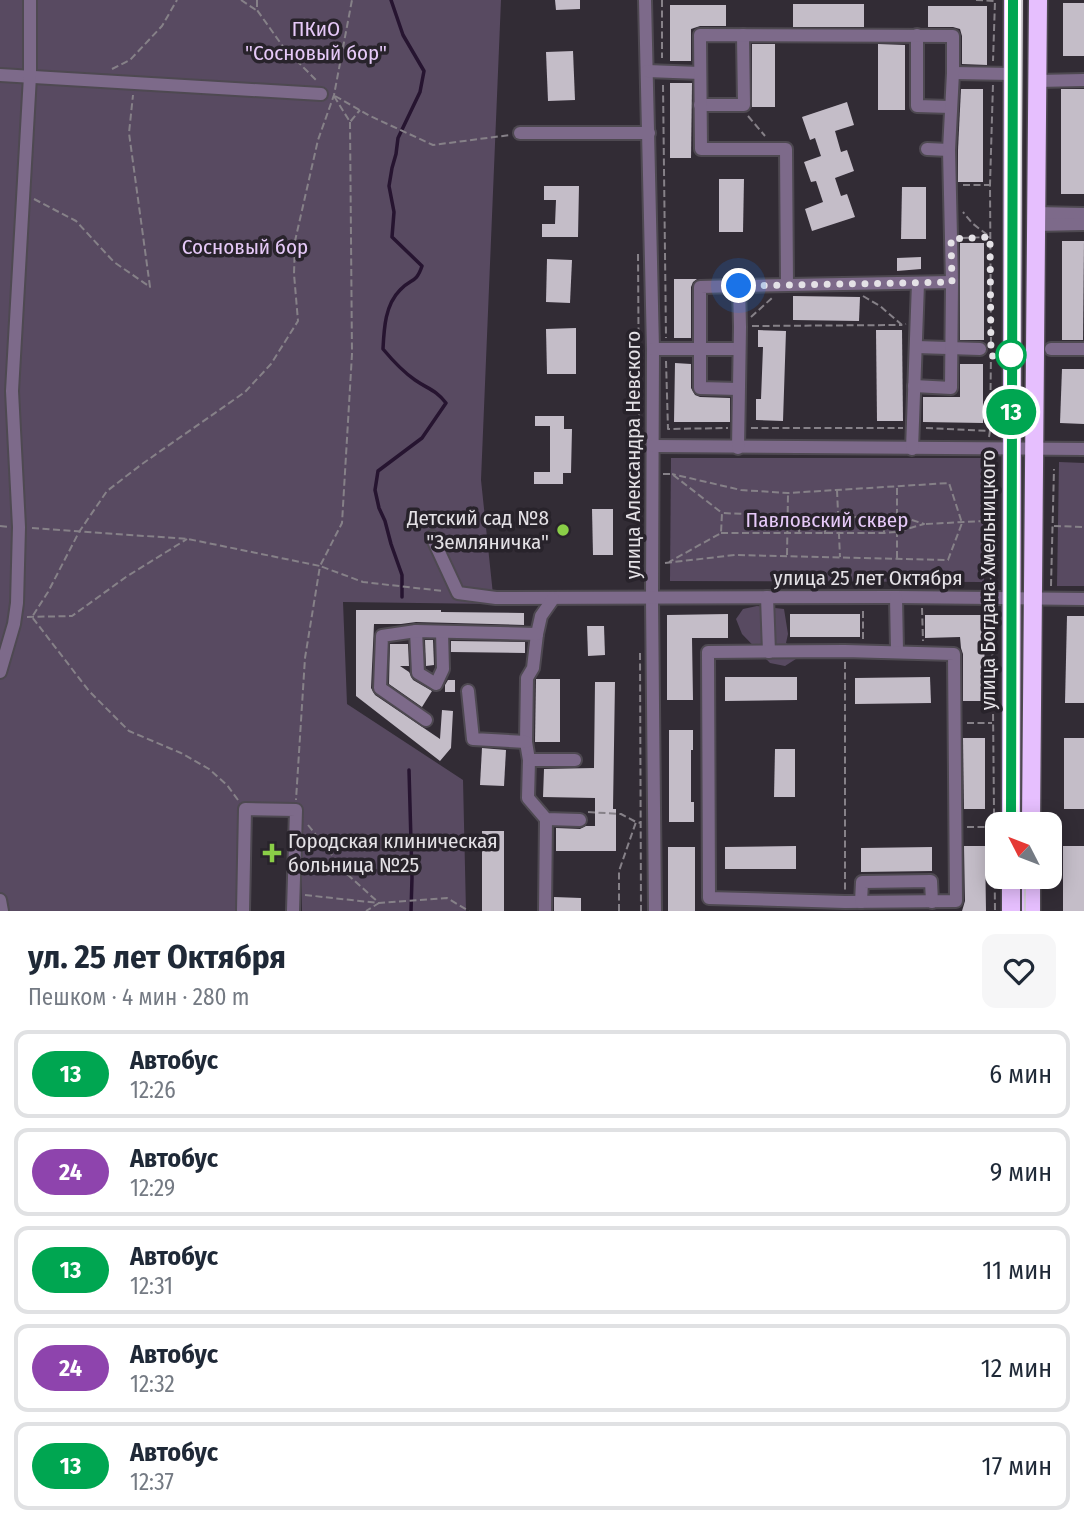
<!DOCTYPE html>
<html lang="ru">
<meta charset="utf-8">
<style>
body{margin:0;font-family:"Fira Sans Condensed",sans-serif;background:#f6f6f7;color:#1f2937;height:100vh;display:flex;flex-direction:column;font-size:26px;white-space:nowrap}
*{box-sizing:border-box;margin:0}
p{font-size:23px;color:#747a83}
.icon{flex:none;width:38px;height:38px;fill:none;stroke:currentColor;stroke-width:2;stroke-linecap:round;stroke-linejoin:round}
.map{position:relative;height:911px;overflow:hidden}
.details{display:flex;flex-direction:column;background:#fff;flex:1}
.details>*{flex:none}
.badge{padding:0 14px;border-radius:23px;font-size:24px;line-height:46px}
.needle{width:46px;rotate:312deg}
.controls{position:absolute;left:985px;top:812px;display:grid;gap:14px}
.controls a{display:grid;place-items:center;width:77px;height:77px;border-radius:14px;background:#fff;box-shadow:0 4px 18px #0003;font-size:35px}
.you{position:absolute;width:35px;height:35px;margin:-18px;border:5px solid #fff;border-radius:50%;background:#1a73e8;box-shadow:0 0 0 10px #1a73e833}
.map>.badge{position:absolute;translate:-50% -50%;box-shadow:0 0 0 4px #fff}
.round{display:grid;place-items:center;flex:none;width:74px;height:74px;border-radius:14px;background:#f6f6f7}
.overview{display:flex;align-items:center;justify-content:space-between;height:119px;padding:0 28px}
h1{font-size:33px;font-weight:700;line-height:52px}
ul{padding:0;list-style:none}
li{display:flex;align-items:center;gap:21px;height:88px;margin:0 14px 10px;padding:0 14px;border:4px solid #e0e1e3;border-radius:14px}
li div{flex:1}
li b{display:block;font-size:26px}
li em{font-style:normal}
li .badge{min-width:77px;font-weight:700;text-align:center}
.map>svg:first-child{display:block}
.green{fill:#584a61}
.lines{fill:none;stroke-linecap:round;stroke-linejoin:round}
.stream{stroke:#261430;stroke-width:3.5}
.building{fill:#c4bdc8}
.minor-casing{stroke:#4e4951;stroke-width:16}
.highway-casing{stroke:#4e4951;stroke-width:21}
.path{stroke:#868188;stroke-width:2;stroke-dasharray:7 3.5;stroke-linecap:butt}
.minor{stroke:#7d6a8a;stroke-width:12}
.highway{stroke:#e6bffe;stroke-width:18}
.tram{stroke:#d0ccd2;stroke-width:2}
.line-casing{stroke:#fff;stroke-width:16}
.line{stroke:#00a651;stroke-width:10}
.walk{stroke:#e4e1e6;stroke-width:7;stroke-dasharray:0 12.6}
.stop-dot{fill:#fff;stroke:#00a651;stroke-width:3.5}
.poi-dot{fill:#8ace47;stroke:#28232b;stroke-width:2.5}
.labels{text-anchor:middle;stroke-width:7;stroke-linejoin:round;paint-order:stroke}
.park-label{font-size:21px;fill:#e6c9f8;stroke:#28232b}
.street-label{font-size:21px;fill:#e4e1e6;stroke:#28232b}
.poi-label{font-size:21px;fill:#e4e1e6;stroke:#28232b;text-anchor:end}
</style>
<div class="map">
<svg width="1084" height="911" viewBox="0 0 1084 911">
<rect width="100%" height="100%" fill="#322c35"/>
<g class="green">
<polygon points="0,0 501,0 481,480 494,604 343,602 347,704 463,780 466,911 302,911 301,804 240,806 236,911 0,911"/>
<polygon points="671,458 982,458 984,582 670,581"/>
<polygon points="1059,462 1084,463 1084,586 1057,586"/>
<polygon points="757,606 784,609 788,634 786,643 792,647 799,657 785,666 770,663 742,634 736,619 743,609"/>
</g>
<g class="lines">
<g class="stream">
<path d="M 391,0 L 403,35 L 424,71 L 420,92 L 398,138 L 396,154 L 392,168 L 389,186 L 394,212 L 392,237 L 422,266 C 416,284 411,278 400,290 C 385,305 384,329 383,349 C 393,361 402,371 415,380 C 428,389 436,390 446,403 L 422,438 L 378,471 L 375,490 L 379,508 L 385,521 L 391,544 L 402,575 L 402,597"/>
<polyline points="409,770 412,878 411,911"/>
</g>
</g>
<g class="building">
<polygon points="555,0 580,0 580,9 556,10"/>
<rect x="1063" y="3" width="21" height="53"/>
<rect x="793" y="4" width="71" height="23"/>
<polygon points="670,5 726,5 726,26 700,26 691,29 691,61 670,61"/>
<polygon points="928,6 987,6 987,65 962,64 962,36 960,29 953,27 928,27"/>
<rect x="752" y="44" width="23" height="63"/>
<polygon points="878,44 905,45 905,110 878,110"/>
<polygon points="573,51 575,100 548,101 546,52"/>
<polygon points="670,83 692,83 691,158 670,158"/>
<polygon points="961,89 983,89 983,182 958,182 958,150"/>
<rect x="1061" y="89" width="23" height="105"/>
<polygon points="847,102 854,125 835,131 841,152 847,150 854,171 835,178 841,196 847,194 855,217 812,231 805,209 823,202 816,181 811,182 804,162 821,156 815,138 810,140 802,117"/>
<polygon points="719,179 744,179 743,232 719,232"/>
<polygon points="544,186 579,186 578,237 542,237 542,224 555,224 556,200 544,200"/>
<polygon points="902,187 926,187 926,239 901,239"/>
<polygon points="1062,241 1084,241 1083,340 1062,340"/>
<rect x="960" y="243" width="24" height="97"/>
<polygon points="921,257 921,269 897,271 897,258"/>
<polygon points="547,259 572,260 570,303 546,302"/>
<polygon points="674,279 697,279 693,282 691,287 691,338 674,338"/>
<polygon points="793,296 860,297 859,321 793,320"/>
<polygon points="576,328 576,374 547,374 546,329"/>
<polygon points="758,330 786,331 783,421 756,420 756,399 761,399 763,347 758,347"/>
<polygon points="876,330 902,330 903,421 877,421"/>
<polygon points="675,363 691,364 691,388 695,395 700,397 730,398 730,422 674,422"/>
<polygon points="960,364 983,364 983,423 923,422 923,397 960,397"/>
<polygon points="1062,369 1084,369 1084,424 1060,423"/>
<polygon points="535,416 564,416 564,429 572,429 571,473 563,473 563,484 534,484 534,472 550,472 550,426 535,426"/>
<polygon points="592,509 613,509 613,555 593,555"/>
<polygon points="356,610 441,610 441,612 524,613 524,625 416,622 401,624 374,624 371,688 375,695 440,739 442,710 453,711 451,748 440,761 356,696"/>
<polygon points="728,614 728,638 692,638 693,700 667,700 667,615"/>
<rect x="790" y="614" width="70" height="23"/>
<polygon points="925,615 984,615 985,701 963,701 963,654 961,648 960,637 925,638"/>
<polygon points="1067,616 1084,616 1084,703 1065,703"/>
<polygon points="587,626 604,626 605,655 588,656"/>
<polygon points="425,640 433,640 434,665 426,666"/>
<polygon points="451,641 525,642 525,653 451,652"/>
<polygon points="390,644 408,644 409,666 400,666 409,672 413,680 432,691 422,707 389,684"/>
<polygon points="725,677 797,677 797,700 725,701"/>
<polygon points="930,677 931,703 855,704 855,678"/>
<polygon points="536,679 560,679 560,742 535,742"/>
<polygon points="448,680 455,680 455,692 445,692 445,685"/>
<polygon points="595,682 615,682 613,809 616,809 616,851 556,851 556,828 580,829 586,826 595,826 595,798 543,797 544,769 594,768"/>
<polygon points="669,730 693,730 693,750 691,750 691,802 694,802 694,822 669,822"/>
<polygon points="963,738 985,738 985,809 964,809"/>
<rect x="1064" y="738" width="20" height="71"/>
<polygon points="482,748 506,750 504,786 480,785"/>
<polygon points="775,749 795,749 795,797 774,797"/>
<rect x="482" y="831" width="22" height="80"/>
<polygon points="796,846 796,869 725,869 725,847"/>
<polygon points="964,846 985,846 986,911 962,911 965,901"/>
<rect x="1063" y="846" width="21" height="65"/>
<rect x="668" y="847" width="27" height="64"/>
<polygon points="932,847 932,871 861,872 861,848"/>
<polygon points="554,897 581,898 581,911 554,911"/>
</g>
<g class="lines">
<defs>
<g id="minor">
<polyline points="645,0 653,349 652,599 655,911"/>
<polyline points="917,35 917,106 951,107"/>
<polyline points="647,71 700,73"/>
<polyline points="953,73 1013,74"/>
<polyline points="0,75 321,94"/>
<polyline points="1037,81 1084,80"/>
<polyline points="700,105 744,105 743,35"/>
<polyline points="520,133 649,133"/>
<polyline points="927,149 949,150"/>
<polyline points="1035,213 1084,214"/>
<polyline points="1035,225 1084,224"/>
<polyline points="787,285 786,149 701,149 700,35 953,36 953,73 949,150 952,282"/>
<polyline points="916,347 980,349"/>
<polyline points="653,349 739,349"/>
<polyline points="1051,349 1084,349"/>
<polyline points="738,389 700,388 700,287 739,286"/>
<polyline points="653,446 1084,449"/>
<polyline points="738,448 740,327 739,286 952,282 951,388 914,386"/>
<polyline points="912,449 918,283"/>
<polyline points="432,537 458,593 496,598 896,597 1084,599"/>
<polyline points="767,597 769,652"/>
<polyline points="896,597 897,651"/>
<polyline points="553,599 541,616 537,634 533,668 527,678 526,742 529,760 528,798 546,819 580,820"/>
<polyline points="416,631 418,673 436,684 443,669 442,632"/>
<polygon points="845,651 954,654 956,901 845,902 709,898 708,652"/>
<polyline points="0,672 14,624 17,603 19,527 12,391 30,76 30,0"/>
<polyline points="468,691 473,739 526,742"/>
<polyline points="426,720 380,688 382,636 416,631 537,634"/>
<polyline points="529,760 575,760"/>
<polyline points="0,900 2,911"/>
<polyline points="861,902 862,882 931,881 932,902"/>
<polyline points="243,911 245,809 296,810 293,911"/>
<polyline points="545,911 546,819"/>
</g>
<g id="highway">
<polyline points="1011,824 1013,0"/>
<polyline points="1031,824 1038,0"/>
<polyline points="1011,877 1011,911"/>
<polyline points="1031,911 1031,877"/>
</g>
</defs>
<use href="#minor" class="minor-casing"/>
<use href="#highway" class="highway-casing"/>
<g class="path">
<polyline points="241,0 256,10"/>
<polyline points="257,0 257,10 284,48 317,81"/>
<polyline points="662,0 662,58"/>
<polyline points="976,0 995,1 993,61"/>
<polyline points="112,69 130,60 162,26 177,0"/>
<polyline points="663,85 666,338"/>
<polyline points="334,96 350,122 360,110"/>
<polyline points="335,96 370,116 433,145 510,135"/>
<polyline points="748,116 765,136"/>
<polyline points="350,122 352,354 342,523 320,566 363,582 443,591"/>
<polyline points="963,185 989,185"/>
<polyline points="34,199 76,221 114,262 150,287 129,133 133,95"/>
<polyline points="962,238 990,237 972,223 963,212"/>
<polyline points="638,254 640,563"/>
<polyline points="863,296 880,306 902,325 906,324"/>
<polyline points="751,317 773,297"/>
<polyline points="752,326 902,325"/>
<polyline points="991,344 990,185 993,84"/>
<polyline points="666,361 668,429 728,428"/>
<polyline points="751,428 903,428"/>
<polyline points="926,428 990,431 991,353"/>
<polyline points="989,437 990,431 999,431"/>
<polyline points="989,461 991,586"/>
<polyline points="663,474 672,474 722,513 721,533 669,562"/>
<polyline points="837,490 840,557"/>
<polyline points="883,516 884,532"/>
<polyline points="926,524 982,521 990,523"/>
<polyline points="0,526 9,527"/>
<polyline points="1054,526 1084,527"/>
<polyline points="32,528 188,539 320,566 305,658 296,800"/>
<polyline points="721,533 884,533 897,532 924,524 897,515 839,518 722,513"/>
<polyline points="799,533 800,518"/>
<polyline points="825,534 825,519"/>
<polyline points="787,555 788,494"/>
<polyline points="897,558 897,487"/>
<polyline points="665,563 735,555 948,560 962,523 949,483 788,493 741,490 672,474"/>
<polyline points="1051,586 1054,469"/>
<polyline points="922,608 923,641"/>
<polyline points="992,609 995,911"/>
<polyline points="27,617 72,616 126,577 187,539"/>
<polyline points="863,639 863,610"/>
<polyline points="640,653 641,911"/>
<polyline points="845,662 845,891"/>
<polyline points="967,723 992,723"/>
<polyline points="238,800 227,785 209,769 181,753 129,731 89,691 32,617 48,592 79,532 107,491 142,464 245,392 271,364 298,321 294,274 295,241 318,140 334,95 352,0"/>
<polyline points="588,812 621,814 636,822"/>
<polyline points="308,825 347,874 379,903 366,911"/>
<polyline points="967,827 993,827"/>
<polyline points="305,895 379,903 447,898 469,911"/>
<polyline points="619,911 619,871 636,822 641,823"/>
</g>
<use href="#minor" class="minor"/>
<use href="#highway" class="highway"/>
<g class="tram">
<polyline points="1018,824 1019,449 1022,0"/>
<polyline points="1025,911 1025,877"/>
</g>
</g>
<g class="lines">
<defs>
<polyline id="line" points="1011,824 1013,0"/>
</defs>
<use href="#line" class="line-casing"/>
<use href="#line" class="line"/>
<polyline class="walk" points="739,286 952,282 951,239 990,237 991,356 1011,355"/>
</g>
<circle class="stop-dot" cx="1011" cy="355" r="14"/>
<g class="poi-dot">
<circle cx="563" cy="530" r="7"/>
<path d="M268.5 842.5h7v7h7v7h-7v7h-7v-7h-7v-7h7z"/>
</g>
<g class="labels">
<g class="park-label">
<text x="316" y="36">ПКиО<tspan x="316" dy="24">"Сосновый бор"</tspan></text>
<text x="245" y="254">Сосновый бор</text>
<text x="827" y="527">Павловский сквер</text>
</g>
<g class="street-label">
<text transform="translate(633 455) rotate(-90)" y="7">улица Александра Невского</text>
<text x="868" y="585">улица 25 лет Октября</text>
<text transform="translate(988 580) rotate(-90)" y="7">улица Богдана Хмельницкого</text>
</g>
<g class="poi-label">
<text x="549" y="525">Детский сад №8<tspan x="549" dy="24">"Земляничка"</tspan></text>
<text x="288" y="848" text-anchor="start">Городская клиническая<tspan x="288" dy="24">больница №25</tspan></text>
</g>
</g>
</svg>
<div class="controls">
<a><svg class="needle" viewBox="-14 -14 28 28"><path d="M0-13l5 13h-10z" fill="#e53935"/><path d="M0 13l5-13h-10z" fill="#747a83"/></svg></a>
</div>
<div class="you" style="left:739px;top:286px"></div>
<b class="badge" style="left:1011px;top:412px;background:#00a651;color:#fff">13</b>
</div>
<section class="details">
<div class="overview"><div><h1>ул. 25 лет Октября</h1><p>Пешком · 4 мин · 280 m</p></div><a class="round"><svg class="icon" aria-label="heart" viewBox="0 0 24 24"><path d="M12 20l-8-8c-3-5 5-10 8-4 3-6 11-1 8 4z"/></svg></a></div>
<ul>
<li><span class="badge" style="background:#00a651;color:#fff">13</span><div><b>Автобус</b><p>12:26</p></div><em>6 мин</em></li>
<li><span class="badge" style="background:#8e44ad;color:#fff">24</span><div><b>Автобус</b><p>12:29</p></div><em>9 мин</em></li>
<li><span class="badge" style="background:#00a651;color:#fff">13</span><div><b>Автобус</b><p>12:31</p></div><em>11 мин</em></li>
<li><span class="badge" style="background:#8e44ad;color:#fff">24</span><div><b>Автобус</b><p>12:32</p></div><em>12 мин</em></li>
<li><span class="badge" style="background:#00a651;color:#fff">13</span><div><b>Автобус</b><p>12:37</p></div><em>17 мин</em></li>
</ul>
</section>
